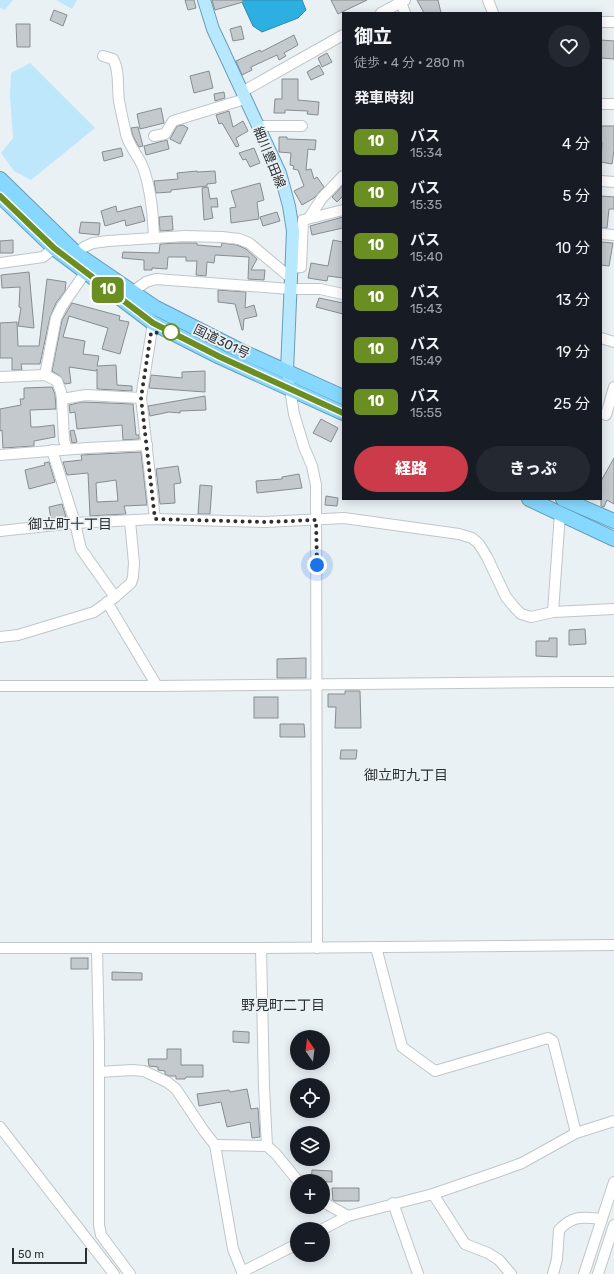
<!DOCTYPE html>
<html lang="ja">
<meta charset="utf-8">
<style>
body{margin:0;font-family:Rubik,"Noto Sans JP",sans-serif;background:#242831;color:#f1f3f6;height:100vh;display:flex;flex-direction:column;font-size:15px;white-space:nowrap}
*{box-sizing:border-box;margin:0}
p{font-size:13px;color:#9ea1a6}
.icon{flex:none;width:22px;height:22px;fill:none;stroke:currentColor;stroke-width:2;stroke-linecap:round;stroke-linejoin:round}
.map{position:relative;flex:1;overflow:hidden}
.side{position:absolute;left:342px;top:12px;width:260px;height:488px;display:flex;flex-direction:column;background:#171b24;border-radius:0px;box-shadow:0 2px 10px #0003}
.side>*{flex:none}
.badge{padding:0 8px;border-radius:6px;font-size:14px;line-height:26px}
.needle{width:26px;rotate:346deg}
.fabs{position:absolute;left:290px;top:1030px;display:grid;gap:8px}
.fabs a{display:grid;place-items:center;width:40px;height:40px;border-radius:50%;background:#171b24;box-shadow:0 2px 10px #0003;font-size:20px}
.scale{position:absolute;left:12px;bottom:10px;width:75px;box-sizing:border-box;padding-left:4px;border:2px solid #2d3031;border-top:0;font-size:11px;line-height:14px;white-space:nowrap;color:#2d3031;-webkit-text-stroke:3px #eaf1f5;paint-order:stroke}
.you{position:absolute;width:20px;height:20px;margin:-10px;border:3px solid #fff;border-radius:50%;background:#1a73e8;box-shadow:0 0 0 6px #1a73e833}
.map>.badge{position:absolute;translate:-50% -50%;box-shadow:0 0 0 2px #fff}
h2{padding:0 12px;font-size:15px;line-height:36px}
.round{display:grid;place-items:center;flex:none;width:42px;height:42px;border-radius:21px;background:#242831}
.head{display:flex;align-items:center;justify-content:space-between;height:68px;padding:0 12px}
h1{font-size:19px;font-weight:800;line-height:30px}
.cta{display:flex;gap:8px;margin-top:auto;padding:8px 12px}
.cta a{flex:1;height:46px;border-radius:24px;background:#cb3b49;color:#fff;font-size:16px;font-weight:800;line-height:46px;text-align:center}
.cta a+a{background:#242831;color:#f1f3f6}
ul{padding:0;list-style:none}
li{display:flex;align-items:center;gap:12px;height:52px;padding:0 12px}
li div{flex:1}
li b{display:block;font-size:15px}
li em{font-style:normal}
li .badge{min-width:44px;font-weight:700;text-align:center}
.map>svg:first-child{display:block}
.green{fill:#bfe7fc}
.water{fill:#2dafe2;stroke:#2d89ad}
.building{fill:#c3c9cd;stroke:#868c8f;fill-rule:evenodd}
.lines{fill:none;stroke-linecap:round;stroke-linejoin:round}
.minor-casing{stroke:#bfc6ca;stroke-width:12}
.major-casing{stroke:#689db6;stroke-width:14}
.highway-casing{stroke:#689db6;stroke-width:16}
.minor{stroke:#fff;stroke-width:10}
.major{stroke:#b7e8fe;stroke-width:12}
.highway{stroke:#87d8fe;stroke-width:14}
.line-casing{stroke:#fff;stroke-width:9}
.line{stroke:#6b8e23;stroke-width:6}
.walk{stroke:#2d3031;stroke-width:4;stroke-dasharray:0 7.2}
.stop-dot{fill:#fff;stroke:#6b8e23;stroke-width:2}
.labels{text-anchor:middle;stroke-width:3.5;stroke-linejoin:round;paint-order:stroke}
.street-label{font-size:13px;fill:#2d3031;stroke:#eaf1f5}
.neighbourhood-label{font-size:14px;fill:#2d3031;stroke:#eaf1f5}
</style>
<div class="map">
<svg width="614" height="1274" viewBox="0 0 614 1274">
<rect width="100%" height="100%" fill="#eaf1f5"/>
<g class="green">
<polygon points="0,0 13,0 5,10 0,8"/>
<polygon points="56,0 77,0 72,9"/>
<polygon points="30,63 95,128 31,180 14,171 1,153 13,138 10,97 11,73"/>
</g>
<polygon class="water" points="241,0 302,0 306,10 298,18 262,32 253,26"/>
<g class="building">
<polygon points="185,0 194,0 196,8 188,10"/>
<polygon points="212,0 242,0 243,2 215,10"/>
<polygon points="331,0 367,0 338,14"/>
<polygon points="417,0 438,0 441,13 424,13"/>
<polygon points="54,10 67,15 63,26 50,20"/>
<polygon points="16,24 30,24 30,47 17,47"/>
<polygon points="241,26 244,39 233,41 230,29"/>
<polygon points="294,35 298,45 284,53 286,56 279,60 277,55 251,67 252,70 242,75 236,61 260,50 261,52"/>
<polygon points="601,40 614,41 614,59 601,58"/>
<polygon points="327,53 332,62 322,67 318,58"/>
<polygon points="319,65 324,74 311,80 307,72"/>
<polygon points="209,71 213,88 194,93 190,76"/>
<polygon points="282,79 298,79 298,100 319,102 318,115 307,114 308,111 285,110 285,113 274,113 275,99 282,99"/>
<polygon points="224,92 225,98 215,101 214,94"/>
<polygon points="161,108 164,123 140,129 137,114"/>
<polygon points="229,111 233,127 243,121 248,131 236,138 239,146 236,147 222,123 219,124 216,115"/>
<polygon points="183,125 188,128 180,144 170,139 177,126"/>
<polygon points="601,126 614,126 614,150 612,164 601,162 602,142 601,142"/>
<polygon points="138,127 143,146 139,147 133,136 131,128"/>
<polygon points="279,137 287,137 287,139 316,140 315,150 308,149 306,170 311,169 314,179 317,177 324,187 314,198 302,205 294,191 304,186 298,170 293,169 294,166 290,165 291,153 279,152"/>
<polygon points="167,140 169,149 146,155 144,146"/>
<polygon points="121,148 123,156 104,161 102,152"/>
<polygon points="254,148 260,163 250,167 246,159 243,160 239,153"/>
<polygon points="197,171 197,172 215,171 216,183 207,184 207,186 171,190 171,192 156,193 154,181 178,179 177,173"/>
<polygon points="260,183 264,200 257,202 259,219 231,223 230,208 236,207 231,191"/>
<polygon points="343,185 343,196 337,202 332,197"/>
<polygon points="208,187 210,199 217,198 218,207 211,207 213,218 204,220 202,188"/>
<polygon points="601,196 614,197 614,209 609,209 607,228 601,228"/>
<polygon points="116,206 117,212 141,206 145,221 126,226 125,220 105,226 101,211"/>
<polygon points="277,212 280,221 263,226 260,217"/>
<polygon points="172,216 173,230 160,231 159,217"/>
<polygon points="343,217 343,228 312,235 310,226"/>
<polygon points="81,222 100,223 99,235 79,233"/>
<polygon points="13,240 13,253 0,253 0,241"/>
<polygon points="333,240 343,242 343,278 328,276 327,281 308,278 311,263 328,266"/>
<polygon points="601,242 613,243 609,266 601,265"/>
<polygon points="176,243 197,243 197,245 221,247 222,243 237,245 246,249 257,259 251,270 265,270 264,280 248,279 249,257 215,255 214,263 207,262 206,276 196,275 197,261 186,261 186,257 168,257 167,269 152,268 152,270 144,270 144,260 122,258 123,252 159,253 160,244"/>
<polygon points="29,272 34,328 18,326 21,308 19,307 20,287 2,288 1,275"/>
<polygon points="47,279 66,282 65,291 56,303 50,317 40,364 21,364 22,370 12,370 12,358 0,358 0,323 17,322 18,346 39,346"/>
<polygon points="218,290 246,292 245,308 254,305 257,316 244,319 243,330 242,330 235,304 218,302"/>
<polygon points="319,298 343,303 343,314 316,307"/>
<polygon points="72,303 120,316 119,320 129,322 120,354 102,349 108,328 69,316 63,337 85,341 83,354 99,356 97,366 116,365 117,385 132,386 132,391 97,389 97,369 96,371 69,367 71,383 65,384 60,376 52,371 62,320"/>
<polygon points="205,371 205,392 149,388 151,375 182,378 182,372"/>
<polygon points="52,387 55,394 56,409 30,410 31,427 38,427 54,425 55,437 34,441 34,446 3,448 2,430 0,431 0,409 21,405 20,399 24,399 24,388"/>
<polygon points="205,396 206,410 180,411 180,413 169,412 150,416 148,406"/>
<polygon points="82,402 133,404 136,435 139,435 139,439 123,440 122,425 77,429 75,412 70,413 69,405"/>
<polygon points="321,419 338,428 331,442 313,433"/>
<polygon points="74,430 77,442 72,443 70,431"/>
<path d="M 141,452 L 147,505 L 124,506 L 126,514 L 90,516 L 88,473 L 67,475 L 63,462 L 82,460 L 81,455 ZM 116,480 L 118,501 L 97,502 L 96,483 Z"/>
<polygon points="614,458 614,504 607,500 604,507 601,506 601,481"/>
<polygon points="49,462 55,482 29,489 25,470 45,465 44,463"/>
<polygon points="178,466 181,483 174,484 175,503 160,504 156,469"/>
<polygon points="299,474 302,488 257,493 256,481 282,479 282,477"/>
<polygon points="200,485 212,486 210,514 198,514"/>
<polygon points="326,496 338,498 337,506 325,505"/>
<polygon points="62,504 66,517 51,519 49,507"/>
<polygon points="585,629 586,644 569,645 569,630"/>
<polygon points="549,638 557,638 557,657 536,656 536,641 549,641"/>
<polygon points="306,658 306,678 277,678 277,659"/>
<polygon points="345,691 360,691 361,728 335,728 336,707 328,707 328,694 345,694"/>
<rect x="254" y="697" width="24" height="21"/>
<polygon points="280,724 304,724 305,737 280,737"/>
<polygon points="341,750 357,750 356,759 340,759"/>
<rect x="71" y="958" width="17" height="11"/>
<polygon points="112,972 142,973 142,980 112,980"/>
<polygon points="233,1031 249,1032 249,1043 233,1042"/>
<polygon points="167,1049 181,1049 181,1065 203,1065 203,1077 186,1077 185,1079 176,1079 176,1076 169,1076 165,1074 165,1071 158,1070 158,1067 149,1066 148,1059 167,1059"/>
<polygon points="247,1089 251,1109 258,1108 260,1137 252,1138 250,1122 227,1127 221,1102 199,1106 197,1094 229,1090 230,1092"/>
<polygon points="312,1170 332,1171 332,1182 311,1181"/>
<polygon points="332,1188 359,1188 359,1201 335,1201 333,1200"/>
</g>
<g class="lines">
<defs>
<g id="minor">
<polyline points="400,0 405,13"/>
<polyline points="488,0 493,13"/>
<polyline points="381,13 405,0"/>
<polyline points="601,22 614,22"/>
<path d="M 103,56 L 113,59 C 120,71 117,87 119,101 C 121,112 124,124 126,134 C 129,146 137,154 142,165 C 151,187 153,213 154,238"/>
<polyline points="242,92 343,35"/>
<polyline points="601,104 614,104"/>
<polyline points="258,126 302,126"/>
<polyline points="154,136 165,134 173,121 245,99"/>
<polyline points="601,181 614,182"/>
<polyline points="309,218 322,198 343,176"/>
<polyline points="601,234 614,235"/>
<polyline points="77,254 84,247 93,243 108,241 185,236 222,237 239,239 249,243 292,279"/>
<polyline points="0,263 43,257 54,248"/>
<polyline points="292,268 301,267 303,220 343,210"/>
<polyline points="132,292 146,282 156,279 291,289 320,289 343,294"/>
<polyline points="153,323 141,398 155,519"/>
<polyline points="601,338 614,342"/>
<polyline points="287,371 294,414 304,447 312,466 316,485 317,948"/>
<polyline points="45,375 56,318 62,306 85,273"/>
<polyline points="0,377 45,375 57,381 61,392 62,399 86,395 141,398"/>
<polyline points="62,399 64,440 67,449"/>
<polyline points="606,415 614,387"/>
<polyline points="52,450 75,523 81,549 115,597"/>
<polyline points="0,455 87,448 147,445"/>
<polyline points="0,531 75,523 155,519 265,522 344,518 459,534 472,538 479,544 487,557 506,597 515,608 521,614 531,617 553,612 614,609"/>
<polyline points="107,602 157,686"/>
<polyline points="553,612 560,513"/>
<polyline points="0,637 18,635 94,612 115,597 131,583 133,577 134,563 130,521"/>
<polyline points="0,686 157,686 567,682 614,682"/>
<polyline points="376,947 402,1047 435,1071 548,1038 553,1041 576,1133"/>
<polyline points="0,948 261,948 614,945"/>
<polyline points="97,948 99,1044 99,1225 101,1235 130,1274"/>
<polyline points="261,948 264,1087 267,1146"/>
<polyline points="99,1072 132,1070 144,1071 167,1082 176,1089 204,1131 215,1145 233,1249 243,1274"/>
<polyline points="0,1127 114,1274"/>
<polyline points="215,1145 267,1146 276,1154 298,1181"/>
<polyline points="433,1194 465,1244 488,1253 499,1260 511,1274"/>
<polyline points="323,1202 348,1216"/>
<polyline points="393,1203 418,1274"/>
<polyline points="323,1229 348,1216 433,1194 497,1172 522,1163 576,1133 614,1121"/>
<polyline points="242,1272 297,1244"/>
<path d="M 553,1274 L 557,1259 L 559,1230 C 573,1215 582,1217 602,1219"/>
<polyline points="584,1274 614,1182"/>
<polyline points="598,1274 614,1225"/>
</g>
<polyline id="major" points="204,0 213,29 280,173 289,206 293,231 287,371"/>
<g id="highway">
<polyline points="0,179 77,254 156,308 241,351 343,397"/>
<polyline points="0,196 54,248 153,323 220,357 343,413"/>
<polyline points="529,499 614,539"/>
<polyline points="563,499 614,521"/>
</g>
</defs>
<use href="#minor" class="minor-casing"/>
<use href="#major" class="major-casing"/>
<use href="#highway" class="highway-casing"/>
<use href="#minor" class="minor"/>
<use href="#major" class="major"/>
<use href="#highway" class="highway"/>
</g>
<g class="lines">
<defs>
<polyline id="line" points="0,196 54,248 153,323 220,357 343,413"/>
</defs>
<use href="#line" class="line-casing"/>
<use href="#line" class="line"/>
<polyline class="walk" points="171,332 151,333 141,398 155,519 265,522 316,520 317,565"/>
</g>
<circle class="stop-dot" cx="171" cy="332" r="8"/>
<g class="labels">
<g class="street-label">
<text transform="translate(270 157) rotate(68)" y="5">細川豊田線</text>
<text transform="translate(222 341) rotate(26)" y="5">国道301号</text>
</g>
<g class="neighbourhood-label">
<text x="70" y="529">御立町十丁目</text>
<text x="406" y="780">御立町九丁目</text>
<text x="283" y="1010">野見町二丁目</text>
</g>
</g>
</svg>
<div class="fabs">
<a><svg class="needle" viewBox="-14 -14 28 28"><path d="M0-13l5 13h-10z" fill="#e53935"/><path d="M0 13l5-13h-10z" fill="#9ea1a6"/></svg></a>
<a><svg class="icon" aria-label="locate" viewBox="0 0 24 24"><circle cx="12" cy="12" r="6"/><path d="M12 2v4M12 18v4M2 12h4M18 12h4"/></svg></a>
<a><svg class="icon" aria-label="layers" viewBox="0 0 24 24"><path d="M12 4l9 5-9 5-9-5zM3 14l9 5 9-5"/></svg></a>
<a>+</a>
<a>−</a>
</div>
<div class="scale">50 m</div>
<div class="you" style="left:317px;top:565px"></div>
<b class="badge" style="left:108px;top:290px;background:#6b8e23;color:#fff">10</b>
<section class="side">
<div class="head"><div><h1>御立</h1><p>徒歩 · 4 分 · 280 m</p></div><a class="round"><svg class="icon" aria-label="heart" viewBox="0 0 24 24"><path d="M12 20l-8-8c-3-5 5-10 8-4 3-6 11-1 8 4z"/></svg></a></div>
<h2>発車時刻</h2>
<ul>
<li><span class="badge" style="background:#6b8e23;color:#fff">10</span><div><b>バス</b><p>15:34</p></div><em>4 分</em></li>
<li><span class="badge" style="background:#6b8e23;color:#fff">10</span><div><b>バス</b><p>15:35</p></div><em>5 分</em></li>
<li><span class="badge" style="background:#6b8e23;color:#fff">10</span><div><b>バス</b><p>15:40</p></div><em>10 分</em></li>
<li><span class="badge" style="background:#6b8e23;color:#fff">10</span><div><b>バス</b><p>15:43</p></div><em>13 分</em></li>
<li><span class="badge" style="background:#6b8e23;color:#fff">10</span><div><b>バス</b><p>15:49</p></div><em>19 分</em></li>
<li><span class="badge" style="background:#6b8e23;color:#fff">10</span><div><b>バス</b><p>15:55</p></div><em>25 分</em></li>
</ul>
<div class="cta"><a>経路</a><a>きっぷ</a></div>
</section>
</div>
